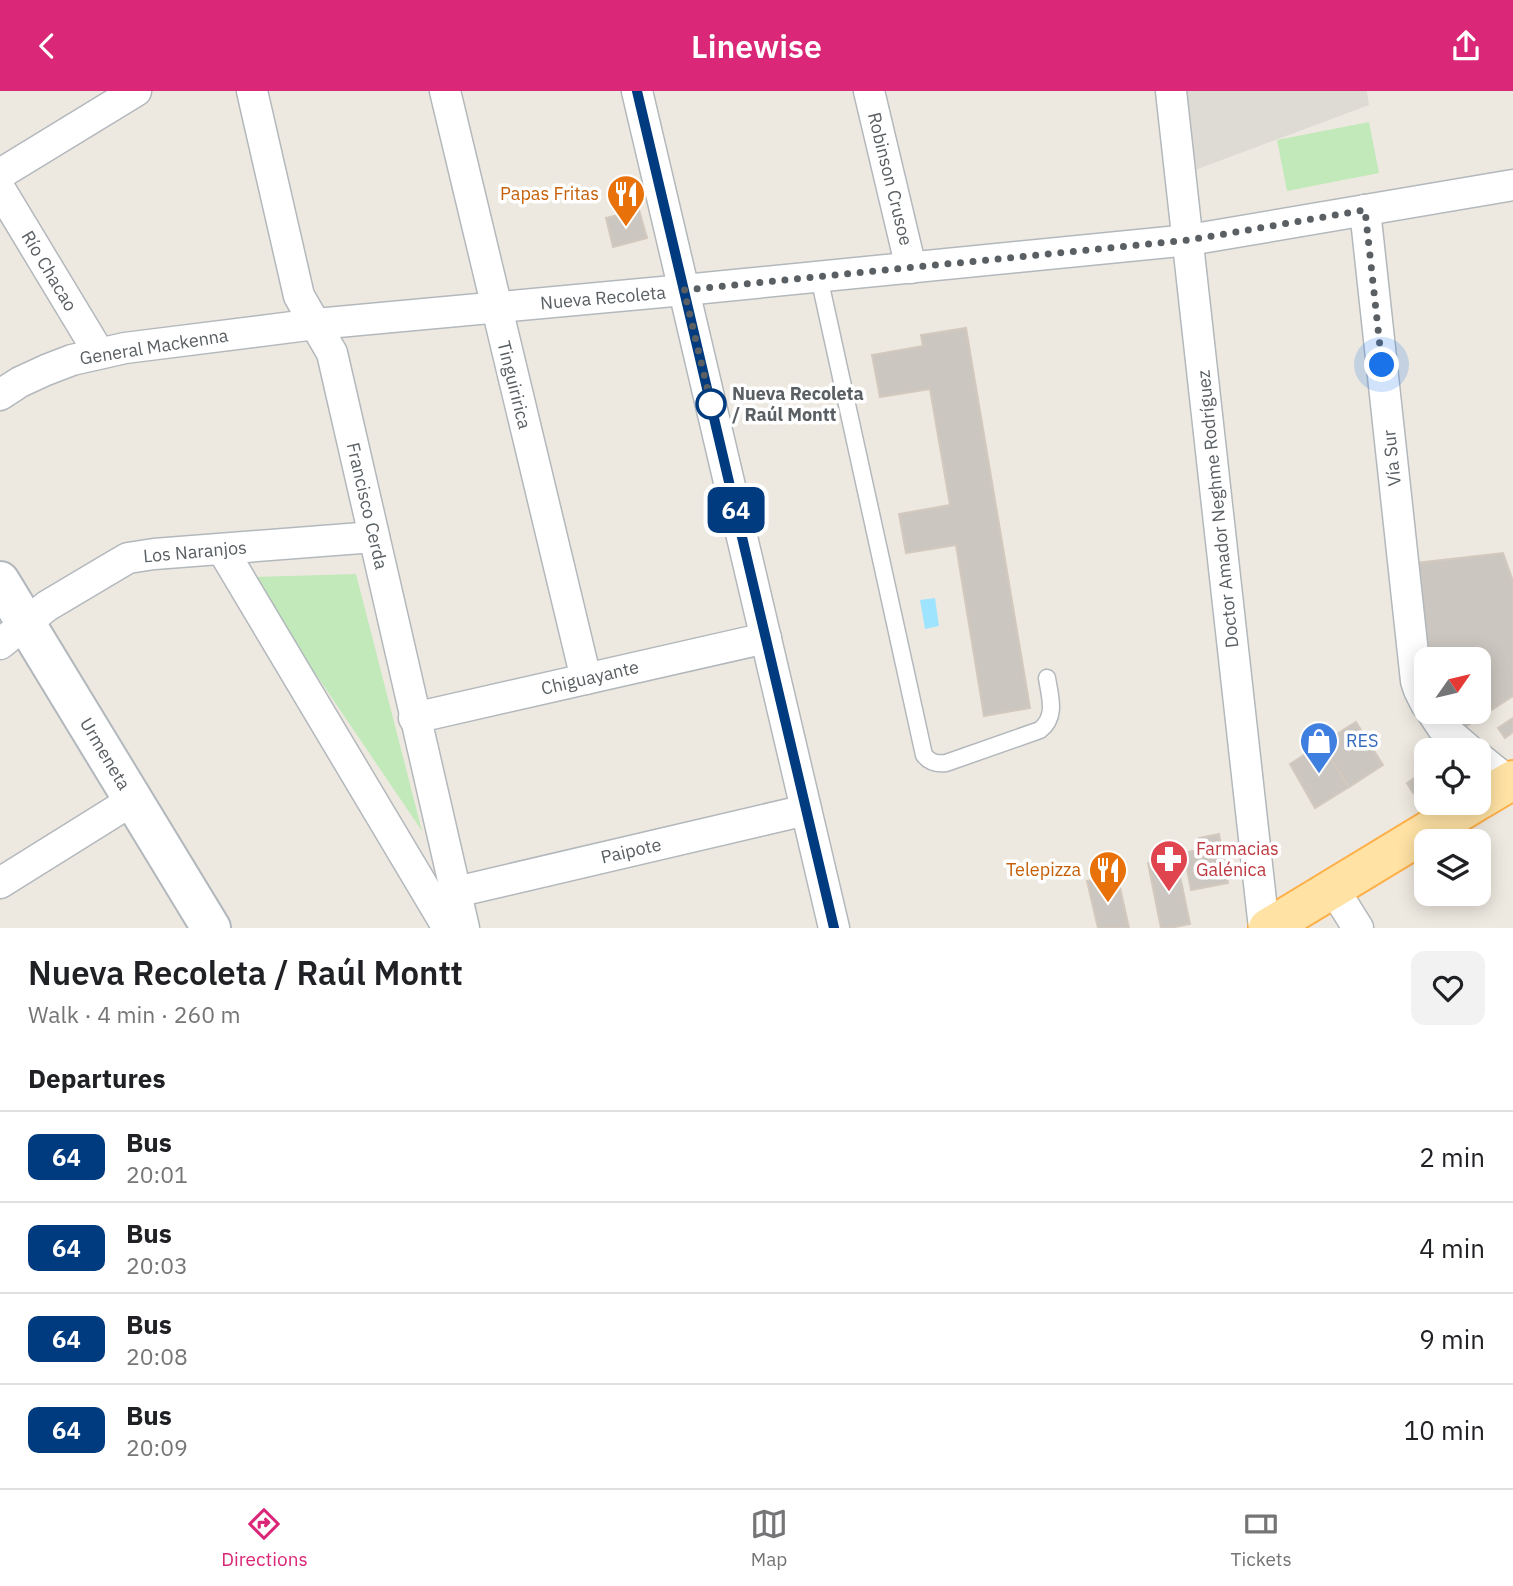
<!DOCTYPE html>
<meta charset="utf-8">
<style>
body{margin:0;font-family:"IBM Plex Sans",sans-serif;background:#f2f2f2;color:#202124;height:100vh;display:flex;flex-direction:column;font-size:26px;white-space:nowrap}
*{box-sizing:border-box;margin:0}
p{font-size:23px;color:#757577}
.icon{flex:none;width:38px;height:38px;fill:none;stroke:currentColor;stroke-width:2;stroke-linecap:round;stroke-linejoin:round}
.map{position:relative;height:837px;overflow:hidden}
.side{display:flex;flex-direction:column;background:#fff;flex:1}
.side>*{flex:none}
.badge{padding:0 14px;border-radius:10px;font-size:24px;line-height:46px}
.needle{width:46px;rotate:56deg}
.controls{position:absolute;left:1414px;top:556px;display:grid;gap:14px}
.controls a{display:grid;place-items:center;width:77px;height:77px;border-radius:14px;background:#fff;box-shadow:0 4px 18px #0003;font-size:35px}
.you{position:absolute;width:35px;height:35px;margin:-18px;border:5px solid #fff;border-radius:50%;background:#1a73e8;box-shadow:0 0 0 10px #1a73e833}
.map>.badge{position:absolute;translate:-50% -50%;box-shadow:0 0 0 4px #fff}
h2{padding:0 28px;font-size:26px;line-height:63px}
.round{display:grid;place-items:center;flex:none;width:74px;height:74px;border-radius:14px;background:#f2f2f2}
.overview{display:flex;align-items:center;justify-content:space-between;height:119px;padding:0 28px}
h1{font-size:33px;font-weight:600;line-height:52px}
ul{padding:0;list-style:none}
li{display:flex;align-items:center;gap:21px;height:91px;padding:0 28px;border-top:2px solid #e0e0e0}
li div{flex:1}
li b{display:block;font-size:26px}
li em{font-style:normal}
li .badge{min-width:77px;font-weight:700;text-align:center}
header{display:flex;justify-content:space-between;align-items:center;height:91px;padding:0 28px;background:#db2777;color:#fff;font-size:32px;font-weight:600}
.menu{display:flex;justify-content:space-around;align-items:center;height:98px;border-top:2px solid #e0e0e0;background:#fff;font-size:19px;color:#757577}
.menu a{display:grid;justify-items:center;gap:4px}
.menu .current{color:#db2777}
.map>svg:first-child{display:block}
.industrial{fill:#dedbd5}
.green{fill:#c1e9ba}
.water{fill:#9fe4ff}
.building{fill:#cbc6bf;stroke:#d3c9be;stroke-width:2}
.lines{fill:none;stroke-linecap:round;stroke-linejoin:round}
.lane-casing{stroke:#b3b8bd;stroke-width:19}
.street-casing{stroke:#b3b8bd;stroke-width:33}
.secondary-casing{stroke:#b2b8bd;stroke-width:42}
.primary-casing{stroke:#ffaf48;stroke-width:42}
.lane{stroke:#fff;stroke-width:16}
.street{stroke:#fff;stroke-width:30}
.secondary{stroke:#fff;stroke-width:38}
.primary{stroke:#ffe2a4;stroke-width:38}
.line-casing{stroke:#fff;stroke-width:16}
.line{stroke:#003b80;stroke-width:10}
.walk{stroke:#595f63;stroke-width:7;stroke-dasharray:0 12.6}
.stop-dot{fill:#fff;stroke:#003b80;stroke-width:3.5}
.labels{text-anchor:middle;stroke-width:7;stroke-linejoin:round;paint-order:stroke}
.street-label{font-size:18px;fill:#595f63;stroke:#fff}
.food-label{font-size:18px;fill:#c56008;stroke:#fff;text-anchor:end}
.stop-label{font-size:18px;font-weight:bold;fill:#595f63;stroke:#fff;text-anchor:start}
.shop-label{font-size:18px;fill:#366cbe;stroke:#fff;text-anchor:start}
.health-label{font-size:18px;fill:#be3a42;stroke:#fff;text-anchor:start}
</style>
<header><svg class="icon" aria-label="back" viewBox="0 0 24 24"><path d="M15 5l-7 7 7 7"/></svg>Linewise<svg class="icon" aria-label="share" viewBox="0 0 24 24"><path d="M12 15V3M7 8l5-5 5 5M5 13v7h14v-7"/></svg></header>
<div class="map">
<svg width="1513" height="837" viewBox="0 0 1513 837">
<rect width="100%" height="100%" fill="#eee9e0"/>
<polygon class="industrial" points="1187,0 1367,0 1369,14 1195,79"/>
<g class="green">
<polygon points="1369,31 1379,82 1287,100 1277,49"/>
<polygon points="356,483 422,740 250,486"/>
</g>
<polygon class="water" points="935,507 939,535 925,538 920,509"/>
<g class="building">
<polygon points="639,119 647,147 613,156 606,127"/>
<polygon points="966,237 1030,617 984,625 956,454 906,462 899,423 950,414 930,298 880,306 872,264 923,255 921,244"/>
<polygon points="1503,462 1513,490 1513,605 1454,643 1440,621 1479,621 1479,569 1426,569 1416,472"/>
<polygon points="1513,627 1513,641 1505,647 1498,637"/>
<polygon points="1356,631 1383,674 1349,696 1321,653"/>
<polygon points="1321,653 1349,696 1315,717 1290,673"/>
<polygon points="1426,679 1426,693 1413,702 1407,692"/>
<polygon points="1219,743 1228,792 1191,799 1184,762 1201,758 1199,747"/>
<polygon points="1176,766 1190,833 1170,837 1161,837 1148,772"/>
<polygon points="1117,783 1129,837 1098,837 1087,790"/>
</g>
<g class="lines">
<defs>
<path id="lane" d="M 819,186 L 924,664 C 930,672 937,673 946,672 L 1040,639 C 1057,626 1050,606 1047,587"/>
<g id="street">
<polyline points="252,0 299,205 332,262 464,837"/>
<polyline points="445,0 586,588"/>
<polyline points="637,0 834,837"/>
<polyline points="869,0 911,177"/>
<polyline points="1171,0 1264,837"/>
<polyline points="0,83 136,0"/>
<polyline points="0,98 99,262"/>
<polyline points="1365,119 1416,590 1419,599 1426,613"/>
<polyline points="0,304 20,291 46,279 72,269 125,257 316,233 684,199 1189,149 1513,94"/>
<polyline points="222,458 448,837"/>
<polyline points="0,553 47,515 116,474 128,467 154,463 374,446"/>
<polyline points="1432,621 1442,636 1470,660"/>
<polyline points="414,627 766,547"/>
<polyline points="1479,667 1509,691"/>
<polyline points="0,792 133,709"/>
<polyline points="1333,797 1358,837"/>
<polyline points="456,801 806,719"/>
</g>
<polyline id="secondary" points="0,490 211,837"/>
<g id="primary">
<polyline points="1479,709 1513,689"/>
<polyline points="1268,837 1474,712"/>
</g>
</defs>
<use href="#lane" class="lane-casing"/>
<use href="#street" class="street-casing"/>
<use href="#secondary" class="secondary-casing"/>
<use href="#primary" class="primary-casing"/>
<use href="#lane" class="lane"/>
<use href="#street" class="street"/>
<use href="#secondary" class="secondary"/>
<use href="#primary" class="primary"/>
</g>
<g class="lines">
<defs>
<polyline id="line" points="637,0 834,837"/>
</defs>
<use href="#line" class="line-casing"/>
<use href="#line" class="line"/>
<polyline class="walk" points="711,313 712,317 684,199 1189,149 1365,119 1382,274"/>
</g>
<defs>
<symbol id="restaurant-pin" viewBox="-11 -11 22 30"><path d="M0 17L-7.5 6A9.5 9.5 0 1 1 7.5 6Z" fill="#e8710a" stroke="#fff"/><path d="M-5-6h1v4h1v-4h1v4h1v-4h1v5L-1.5 .5V6h-2V.5L-5-1ZM5-6V6H3V1.5H1.5Q1.5-4 5-6Z" fill="#fff"/></symbol>
<symbol id="shop-pin" viewBox="-11 -11 22 30"><path d="M0 17L-7.5 6A9.5 9.5 0 1 1 7.5 6Z" fill="#3f7fe0" stroke="#fff"/><path d="M-5-2.5h2.3a2.7 3.5 0 0 1 5.4 0H5L5.5 6h-11ZM-1.5-2.5h3a1.5 2.3 0 0 0-3 0Z" fill="#fff"/></symbol>
<symbol id="pharmacy-pin" viewBox="-11 -11 22 30"><path d="M0 17L-7.5 6A9.5 9.5 0 1 1 7.5 6Z" fill="#e0444e" stroke="#fff"/><path d="M-2-6h4v4h4v4h-4v4h-4v-4h-4v-4h4Z" fill="#fff"/></symbol>
</defs>
<g fill-rule="evenodd">
<use href="#restaurant-pin" x="604" y="81" width="44" height="60"/>
<use href="#shop-pin" x="1297" y="628" width="44" height="60"/>
<use href="#pharmacy-pin" x="1147" y="746" width="44" height="60"/>
<use href="#restaurant-pin" x="1086" y="757" width="44" height="60"/>
</g>
<circle class="stop-dot" cx="711" cy="313" r="14"/>
<g class="labels">
<g class="street-label">
<text transform="translate(890 88) rotate(76)" y="6">Robinson Crusoe</text>
<text transform="translate(49 180) rotate(59)" y="6">Río Chacao</text>
<text transform="translate(603 207) rotate(-5)" y="6">Nueva Recoleta</text>
<text transform="translate(154 256) rotate(-9)" y="6">General Mackenna</text>
<text transform="translate(514 294) rotate(76)" y="6">Tinguiririca</text>
<text transform="translate(1392 367) rotate(-96)" y="6">Vía Sur</text>
<text transform="translate(367 415) rotate(77)" y="6">Francisco Cerda</text>
<text transform="translate(1218 418) rotate(-96)" y="6">Doctor Amador Neghme Rodríguez</text>
<text transform="translate(195 461) rotate(-5)" y="6">Los Naranjos</text>
<text transform="translate(590 587) rotate(-13)" y="6">Chiguayante</text>
<text transform="translate(105 663) rotate(59)" y="6">Urmeneta</text>
<text transform="translate(631 760) rotate(-13)" y="6">Paipote</text>
</g>
<g class="food-label">
<text x="599" y="109">Papas Fritas</text>
<text x="1081" y="785">Telepizza</text>
</g>
<g class="stop-label">
<text x="732" y="309">Nueva Recoleta<tspan x="732" dy="21">/ Raúl Montt</tspan></text>
</g>
<g class="shop-label">
<text x="1346" y="656">RES</text>
</g>
<g class="health-label">
<text x="1196" y="764">Farmacias<tspan x="1196" dy="21">Galénica</tspan></text>
</g>
</g>
</svg>
<div class="controls">
<a><svg class="needle" viewBox="-14 -14 28 28"><path d="M0-13l5 13h-10z" fill="#e53935"/><path d="M0 13l5-13h-10z" fill="#757577"/></svg></a>
<a><svg class="icon" aria-label="locate" viewBox="0 0 24 24"><circle cx="12" cy="12" r="6"/><path d="M12 2v4M12 18v4M2 12h4M18 12h4"/></svg></a>
<a><svg class="icon" aria-label="layers" viewBox="0 0 24 24"><path d="M12 4l9 5-9 5-9-5zM3 14l9 5 9-5"/></svg></a>
</div>
<div class="you" style="left:1382px;top:274px"></div>
<b class="badge" style="left:736px;top:419px;background:#003b80;color:#fff">64</b>
</div>
<section class="side">
<div class="overview"><div><h1>Nueva Recoleta / Raúl Montt</h1><p>Walk · 4 min · 260 m</p></div><a class="round"><svg class="icon" aria-label="heart" viewBox="0 0 24 24"><path d="M12 20l-8-8c-3-5 5-10 8-4 3-6 11-1 8 4z"/></svg></a></div>
<h2>Departures</h2>
<ul>
<li><span class="badge" style="background:#003b80;color:#fff">64</span><div><b>Bus</b><p>20:01</p></div><em>2 min</em></li>
<li><span class="badge" style="background:#003b80;color:#fff">64</span><div><b>Bus</b><p>20:03</p></div><em>4 min</em></li>
<li><span class="badge" style="background:#003b80;color:#fff">64</span><div><b>Bus</b><p>20:08</p></div><em>9 min</em></li>
<li><span class="badge" style="background:#003b80;color:#fff">64</span><div><b>Bus</b><p>20:09</p></div><em>10 min</em></li>
</ul>
</section>
<nav class="menu">
<a class="current"><svg class="icon" aria-label="directions" viewBox="0 0 24 24"><path d="M12 3l9 9-9 9-9-9zM9 14v-3h6M13 9l2 2-2 2"/></svg>Directions</a>
<a><svg class="icon" aria-label="map" viewBox="0 0 24 24"><path d="M3 6l6-2 6 2 6-2v14l-6 2-6-2-6 2zM9 4v14M15 6v14"/></svg>Map</a>
<a><svg class="icon" aria-label="tickets" viewBox="0 0 24 24"><path d="M3 7h18v10H3zM15 7v10"/></svg>Tickets</a>
</nav>
